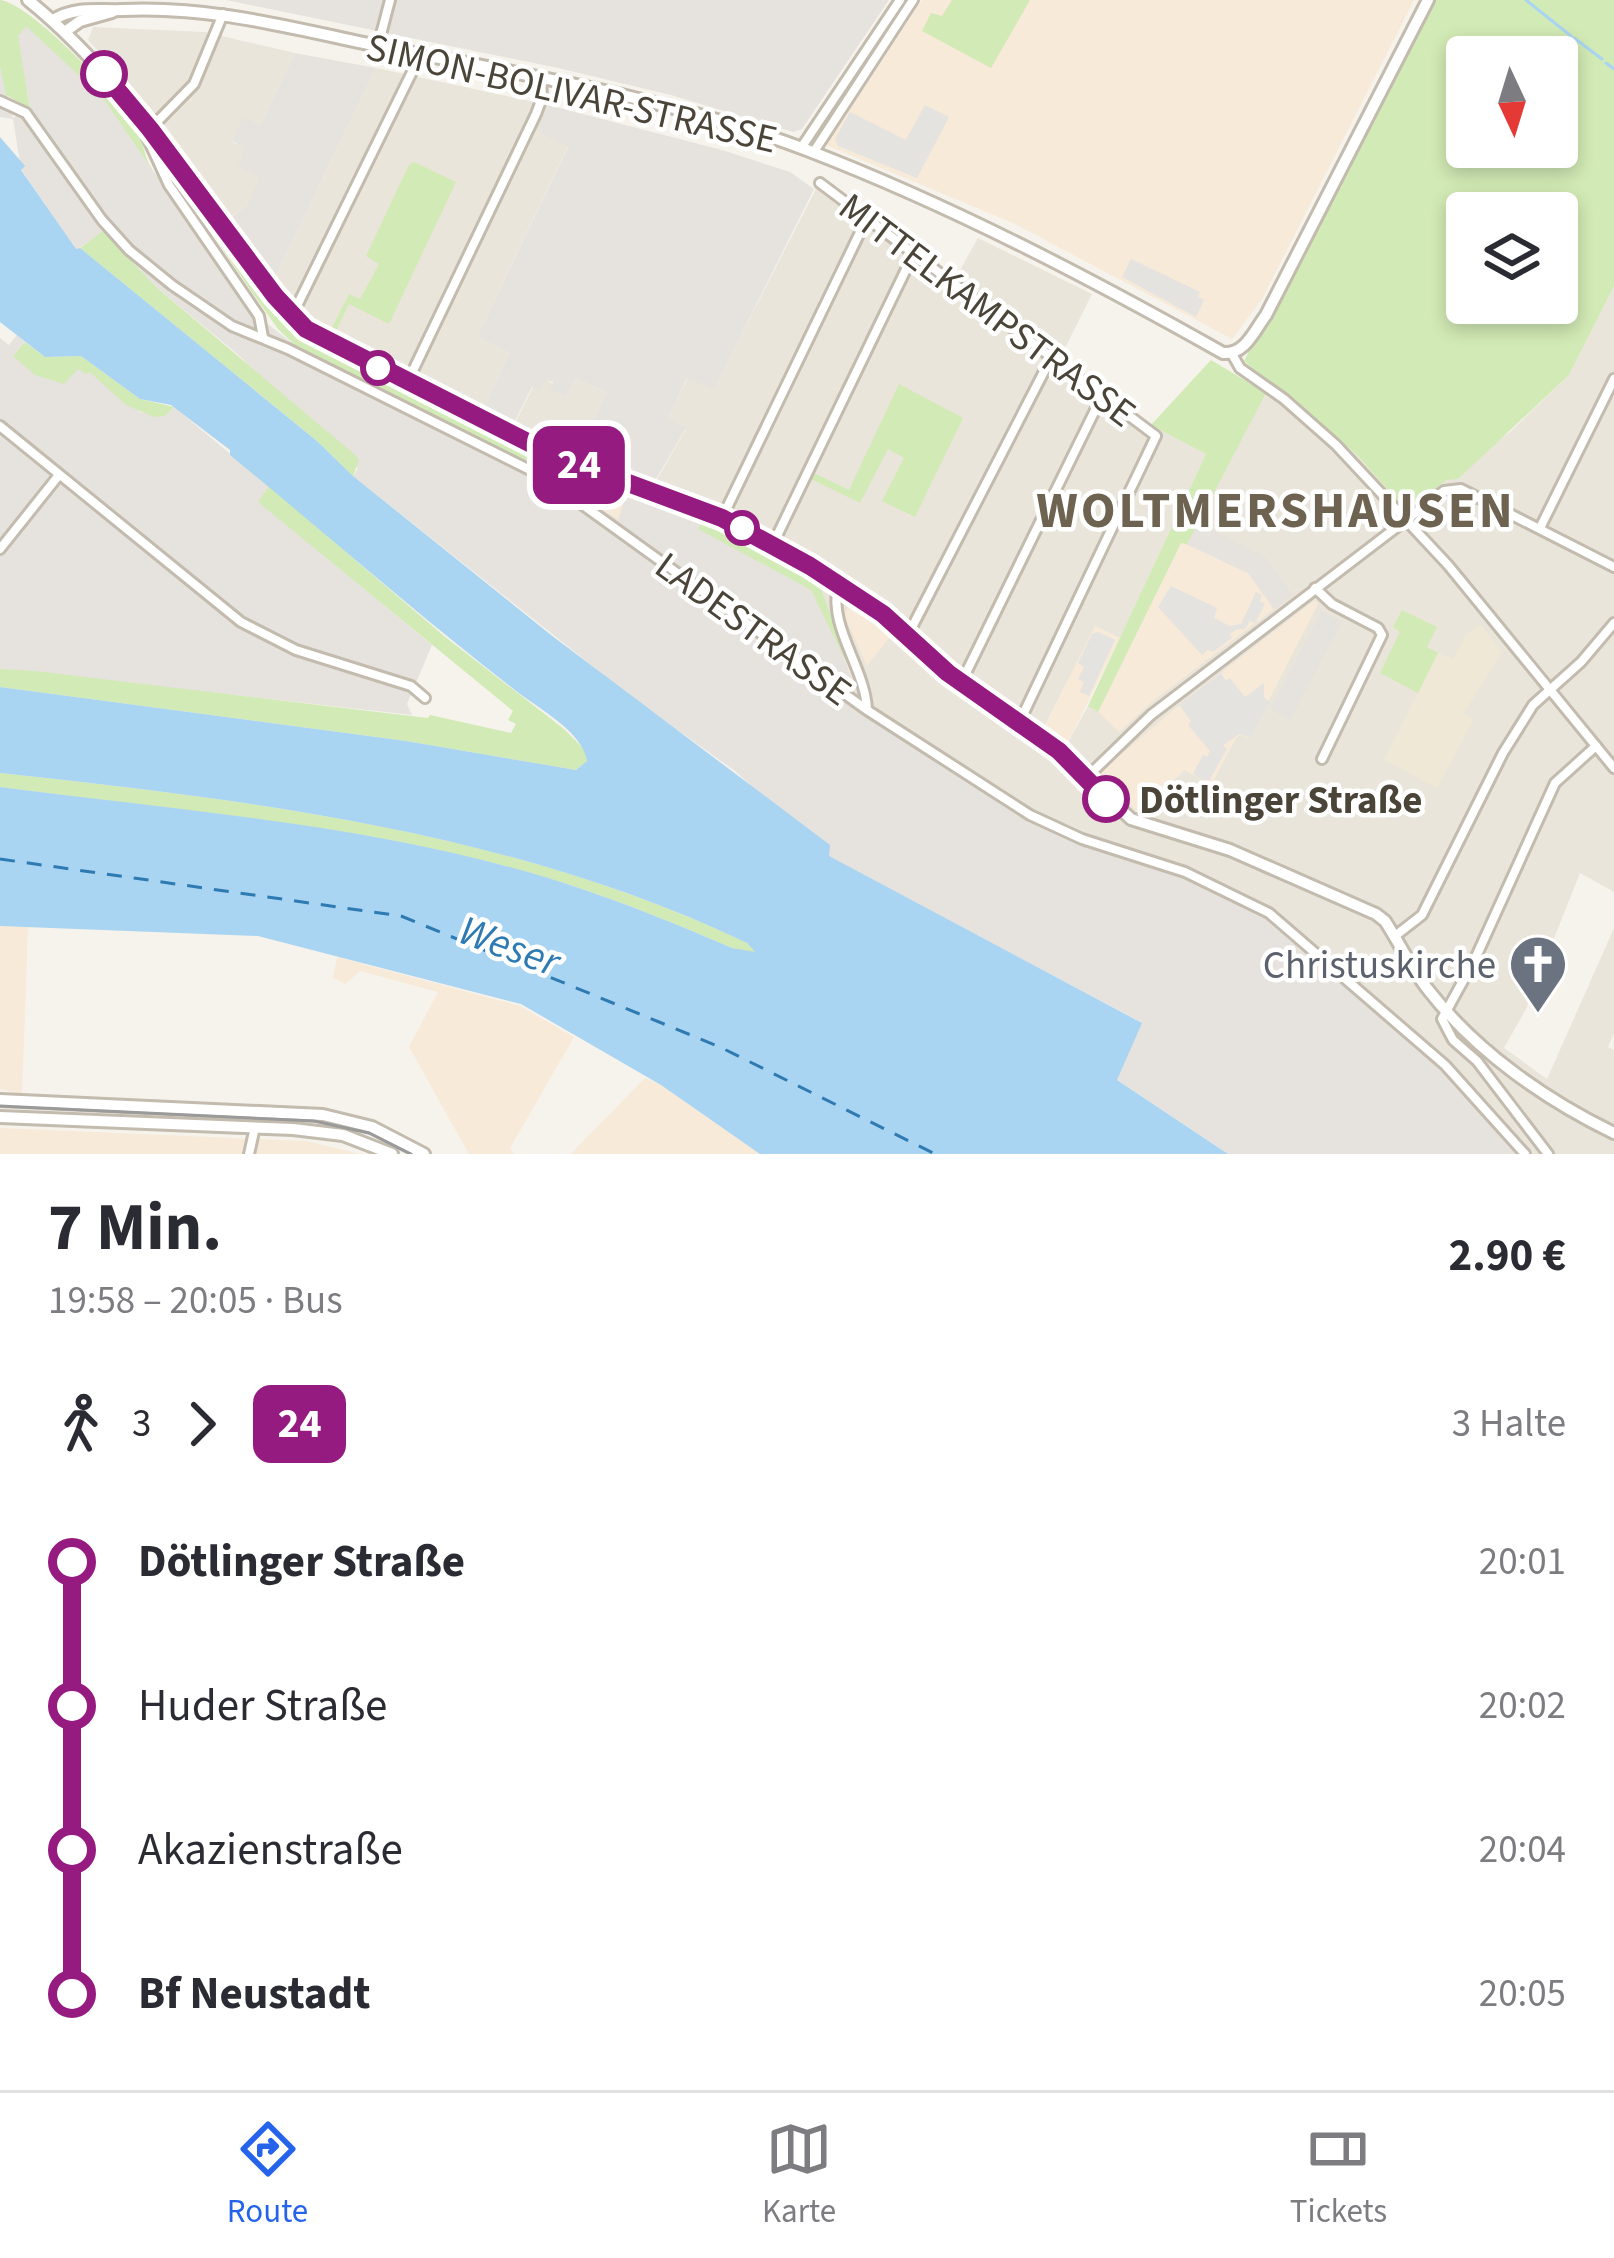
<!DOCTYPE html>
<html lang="de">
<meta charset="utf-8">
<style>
body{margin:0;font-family:"Source Sans 3",sans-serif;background:#f2f2f3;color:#2b2b33;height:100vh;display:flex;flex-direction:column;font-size:45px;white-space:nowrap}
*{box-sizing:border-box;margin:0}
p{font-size:39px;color:#7c7c81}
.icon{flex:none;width:66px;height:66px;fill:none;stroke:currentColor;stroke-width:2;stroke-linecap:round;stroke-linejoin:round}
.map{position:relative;height:1154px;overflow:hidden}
.panel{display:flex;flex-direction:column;background:#fff;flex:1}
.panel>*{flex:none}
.badge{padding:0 24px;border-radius:18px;font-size:42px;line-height:78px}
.needle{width:78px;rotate:176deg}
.fabs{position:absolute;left:1446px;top:36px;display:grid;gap:24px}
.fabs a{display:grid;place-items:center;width:132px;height:132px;border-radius:12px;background:#fff;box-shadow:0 6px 18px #0003;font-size:60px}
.map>.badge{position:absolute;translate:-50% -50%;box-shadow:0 0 0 6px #fff}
.legs{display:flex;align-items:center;gap:18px;height:132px;padding:0 48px;font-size:39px}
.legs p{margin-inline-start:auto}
.summary{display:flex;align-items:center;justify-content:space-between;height:204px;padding:0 48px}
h1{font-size:66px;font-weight:700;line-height:90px}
ul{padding:0 48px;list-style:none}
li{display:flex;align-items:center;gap:42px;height:144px;font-size:45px}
li i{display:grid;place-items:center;width:18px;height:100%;margin:0 15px;background:currentColor}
li i::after{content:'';width:30px;height:30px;margin:-15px;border:9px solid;border-radius:50%;background:#fff}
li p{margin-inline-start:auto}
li:first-child i{background:linear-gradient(#0000 50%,currentColor 0)}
li:last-child i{background:linear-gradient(currentColor 50%,#0000 0)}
.tabs{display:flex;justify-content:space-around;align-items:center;height:168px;border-top:3px solid #e1e1e2;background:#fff;font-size:33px;color:#7c7c81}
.tabs a{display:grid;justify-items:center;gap:6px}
.tabs .current{color:#2563eb}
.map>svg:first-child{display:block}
.residential{fill:#eae5da}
.commercial{fill:#f7ead8}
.industrial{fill:#e6e2dd}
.education{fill:#efe8d6}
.green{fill:#d2eab5;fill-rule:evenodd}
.parking{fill:#e5e3e0}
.water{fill:#a9d4f2}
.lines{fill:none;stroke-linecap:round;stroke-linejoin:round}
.stream{stroke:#a9d4f2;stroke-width:3}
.ferry{stroke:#2e7ab2;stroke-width:3;stroke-dasharray:15 12;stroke-linecap:butt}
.minor-casing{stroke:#c2bbae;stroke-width:14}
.tertiary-casing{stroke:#c2bbae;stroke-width:16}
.minor{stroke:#fff;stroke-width:8}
.tertiary{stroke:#fff;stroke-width:10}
.tram{stroke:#9a9a9a;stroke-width:3}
.line-1-casing{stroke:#fff;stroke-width:27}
.line-1{stroke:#951b81;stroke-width:18}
.stop-1-dot{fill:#fff;stroke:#951b81;stroke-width:6}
.labels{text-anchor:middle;stroke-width:9;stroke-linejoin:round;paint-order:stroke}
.street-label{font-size:39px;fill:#4b4439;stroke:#fff}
.stop-label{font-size:39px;font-weight:bold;fill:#4b4439;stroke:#fff;text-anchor:start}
.worship-label{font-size:39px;fill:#5b616d;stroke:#fff;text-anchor:end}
.water-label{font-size:42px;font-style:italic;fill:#2e7ab2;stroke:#fff}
.district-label{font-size:51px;font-weight:bold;letter-spacing:3px;fill:#6e6250;stroke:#fff}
</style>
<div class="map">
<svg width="1614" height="1154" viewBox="0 0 1614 1154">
<rect width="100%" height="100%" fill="#f6f3ec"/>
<g class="residential">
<polygon points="93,27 205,32 295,53 260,125 232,142 246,148 261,177 247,205 232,216 164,124 88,40"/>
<polygon points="376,68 548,105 535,130 568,146 477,337 509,353 484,408 335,336 307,315 275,277"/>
<polygon points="821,179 955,279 978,238 1092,294 1060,358 1151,424 1206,454 1120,638 1095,627 1044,727 1067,744 1088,706 1098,712 1181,542 1187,544 1270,380 1356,454 1405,509 1510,432 1569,375 1614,286 1614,892 1580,873 1526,1009 1504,1048 1547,1079 1614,928 1614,1033 1608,1047 1614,1050 1614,1154 1527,1154 1054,826 862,704 819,584 728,532 645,500 686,429 668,418 688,377 714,388"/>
<polygon points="546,378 566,396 576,378 607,393 578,452 515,423 533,387"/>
</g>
<g class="commercial">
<polygon points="922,0 1414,0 1262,299 1232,339 1013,223 826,145"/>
<polygon points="567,471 627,493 618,521 564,482"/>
<polygon points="1181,542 1248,573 1274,609 1153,701 1119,732 1098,712"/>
<polygon points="1315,600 1318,604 1249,739 1241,735 1236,738 1211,785 1184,770 1160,796 1151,819 1136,811 1099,773 1183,702"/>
<polygon points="848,607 891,636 867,666 844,615"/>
<polygon points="1095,626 1120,638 1067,744 1044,728"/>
<polygon points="0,926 28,927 22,1094 0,1089"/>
<polygon points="337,957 520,1006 574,1037 510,1148 515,1154 469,1154 409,1047 438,992 360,971 345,984 333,978"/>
<polygon points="645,1078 661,1085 760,1154 571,1154"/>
<polygon points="0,1128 306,1141 360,1154 0,1154"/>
</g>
<g class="industrial">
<polygon points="226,0 889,0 802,129 793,132 671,95 558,68"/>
<polygon points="26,25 103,98 249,310 295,345 526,459 618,520 627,493 702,521 699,529 811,590 838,642 862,704 1055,826 1185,871 1271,912 1448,1064 1527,1154 1228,1154 1117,1080 1141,1022 828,856 735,771 633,698 353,476 358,468 235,352 156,287 103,232 76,250 21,169 13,119 0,117 0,66 13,118 30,108 17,36"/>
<polygon points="295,53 376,68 275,277 230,218 247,205 260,177 238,166 245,148 232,141 243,117 260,125"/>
<polygon points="548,105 722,150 790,172 814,189 714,389 687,378 668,418 686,428 656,479 578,452 607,393 576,378 566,396 550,389 553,382 546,379 540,390 532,387 514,423 484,408 509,353 477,337 568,147 535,130"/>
<polygon points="17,335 25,342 13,356 44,378 56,379 78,369 90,372 140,412 165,416 174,407 269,486 259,502 432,645 407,704 412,715 0,669 0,338 9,345"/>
<polygon points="1196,522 1264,556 1293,595 1274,609 1248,573 1187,544"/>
<polygon points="1322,611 1342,622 1290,720 1270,709"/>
</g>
<polygon class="education" points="1480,624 1502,652 1464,713 1474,719 1437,788 1384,760 1438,653 1453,659 1466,635"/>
<g class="green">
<path d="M 0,0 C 30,3 120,98 137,127 C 143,136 143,151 148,162 C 159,184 178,204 190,225 L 103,98 L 26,26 L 18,36 L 30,109 L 6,95 L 0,66 Z"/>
<polygon points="952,0 1030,0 991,68 922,31 931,13 942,16"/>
<path d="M 1434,0 L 1614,0 L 1614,286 L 1569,375 L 1458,479 L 1447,480 L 1405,509 L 1356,454 L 1244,361 ZM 1467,57 L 1557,57 L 1557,147 L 1467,147 ZM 1467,213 L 1557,213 L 1557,303 L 1467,303 Z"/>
<polygon points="414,162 456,182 389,324 349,304 335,333 331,330 349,294 360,299 379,264 366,256 409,165"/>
<polygon points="166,166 278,316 303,340 567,471 564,482 295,345 278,329 249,288"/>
<polygon points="103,231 156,287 354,454 359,460 353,476 316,440 80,248"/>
<polygon points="25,342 45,357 81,356 140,399 174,407 165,416 154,417 126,405 90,372 86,374 78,369 64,384 35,375 13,356"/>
<polygon points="1211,360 1266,393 1187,544 1181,543 1098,712 1088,706 1206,454 1151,425"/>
<polygon points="899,384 963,418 915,517 882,501 904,458 888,449 860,503 811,479 814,473 849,490"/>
<polygon points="269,486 444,636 564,729 586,751 587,761 576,770 406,741 0,687 0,669 35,671 428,718 430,715 511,733 516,724 508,720 513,711 258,502"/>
<polygon points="702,521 767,552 819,584 857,684 811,590 698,529"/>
<polygon points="1402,610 1437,627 1427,647 1438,653 1418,693 1380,673 1400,632 1393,627"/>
<path d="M 0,773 C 256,801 512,831 747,943 L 756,953 L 732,948 C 679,925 625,903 570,885 C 386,825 190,813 0,787 Z"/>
</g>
<g class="parking">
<polygon points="925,105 949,117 917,178 838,146 835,139 850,112 906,140"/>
<polygon points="1131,259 1200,292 1198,297 1204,300 1196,317 1122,277"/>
<polygon points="1171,586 1217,608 1214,618 1230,626 1241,624 1256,592 1262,595 1260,601 1265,604 1255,623 1250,621 1245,629 1237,629 1230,634 1232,638 1213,652 1207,650 1202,655 1158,607"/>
<polygon points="1098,632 1115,640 1089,696 1080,692 1084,682 1078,679 1084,667 1078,663 1092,634"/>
<polygon points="1221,673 1226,681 1230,678 1245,697 1264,683 1264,698 1270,702 1250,738 1240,734 1223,745 1227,749 1208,783 1193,774 1203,755 1207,757 1210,751 1188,725 1191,721 1179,705"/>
</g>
<path class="water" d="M 0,137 L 25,166 L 21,170 L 76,249 L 80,248 L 317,441 L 353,476 L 551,635 L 830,845 L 829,856 L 1142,1023 L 1117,1080 L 1228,1154 L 760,1154 L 661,1085 L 521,1004 L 258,936 L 0,926 L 0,787 C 190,812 386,825 570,885 C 625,903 679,925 732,948 L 755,952 L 747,943 C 511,831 256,801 0,773 L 0,687 L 406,741 L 576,770 L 587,761 C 583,732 538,708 516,691 C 418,615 325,533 230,455 L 230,450 L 171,405 L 140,399 L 81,356 L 45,357 L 0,322 Z"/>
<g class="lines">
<g class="stream">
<polyline points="1526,0 1571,36"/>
<polyline points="1574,38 1602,59"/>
<polyline points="1606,63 1614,69"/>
</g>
<polyline class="ferry" points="0,859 401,916 720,1047 935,1154"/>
<defs>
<g id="minor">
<polyline points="223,14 194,84 150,129 147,137 169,185 259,316 263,337"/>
<polyline points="378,46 390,0"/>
<polyline points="0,101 26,113 102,220 129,250 172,285 232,326 288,349 544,477 867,710 1030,815 1082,839 1185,872 1269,913 1445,1065 1525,1154"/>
<polyline points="801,148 900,0"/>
<polyline points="813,153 913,0"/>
<polyline points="820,183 1156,436 1019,723"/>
<polyline points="292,316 412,72 418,53"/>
<polyline points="1232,354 1240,368 1284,399 1336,445 1448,565 1614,768"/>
<polyline points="408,381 536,114 542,98 541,78"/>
<polyline points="0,426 241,622 296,650 411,686 425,698"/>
<polyline points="722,518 867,218"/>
<polyline points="1540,528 1614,379"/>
<polyline points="773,544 913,255"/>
<polyline points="0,549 59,475"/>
<path d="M 838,586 C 828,626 865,668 867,709"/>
<polyline points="1315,588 1332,604 1378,628 1382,635 1322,759"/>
<polyline points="908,635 1051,358"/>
<polyline points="961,683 1102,396"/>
<polyline points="1085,779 1151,715 1444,491 1461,489 1614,567"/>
<polyline points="1395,936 1422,915 1503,753 1533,705 1581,662 1614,623"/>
<polyline points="249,1154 255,1127"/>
<polyline points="1548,1154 1477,1061 1453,1040 1442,1019 1475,959 1555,783 1596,746"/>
</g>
<g id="tertiary">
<path d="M 28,0 C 104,61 162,144 220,222 C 247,259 273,297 306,329 L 553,455 L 692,505 L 773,544 L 883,614 L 948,673 L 1059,751 L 1131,819 L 1230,850 L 1376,914 L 1385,921 C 1400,944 1412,970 1430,992 C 1477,1052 1546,1100 1614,1133"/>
<path d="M 53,20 C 76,6 98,11 123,10 C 214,6 295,29 383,47 C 525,75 671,98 807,150 C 950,205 1090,278 1223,353 C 1245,355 1254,331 1266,315 L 1428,0"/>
<polyline points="66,31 80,21 112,12"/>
<polyline points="0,1100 323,1115 372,1127 424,1154"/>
<polyline points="0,1117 293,1129 343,1135 392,1154"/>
</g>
</defs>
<use href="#minor" class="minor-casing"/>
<use href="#tertiary" class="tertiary-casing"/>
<use href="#minor" class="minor"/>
<use href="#tertiary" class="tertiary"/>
<polyline class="tram" points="0,1106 314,1121 369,1133 411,1154"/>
</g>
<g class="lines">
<defs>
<polyline id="line-1" points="104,74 150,129 275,296 306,329 553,455 722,518 810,566 883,614 948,673 1059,751 1106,799"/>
</defs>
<use href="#line-1" class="line-1-casing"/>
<use href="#line-1" class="line-1"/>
</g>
<defs>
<symbol id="church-pin" viewBox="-11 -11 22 30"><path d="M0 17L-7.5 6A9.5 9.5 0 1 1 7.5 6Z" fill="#6b7280" stroke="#fff"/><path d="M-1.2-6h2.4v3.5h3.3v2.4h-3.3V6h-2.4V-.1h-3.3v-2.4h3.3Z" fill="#fff"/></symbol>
</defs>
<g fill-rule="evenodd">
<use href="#church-pin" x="1505" y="931" width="66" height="90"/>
</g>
<g class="stop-1-dot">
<circle cx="104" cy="74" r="21"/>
<circle cx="378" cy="368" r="15"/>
<circle cx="742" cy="528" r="15"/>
<circle cx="1106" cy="799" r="21"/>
</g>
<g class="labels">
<g class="street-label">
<text transform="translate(572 92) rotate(13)" y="14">SIMON-BOLIVAR-STRASSE</text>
<text transform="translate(988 309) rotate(37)" y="14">MITTELKAMPSTRASSE</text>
<text transform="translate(754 628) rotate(36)" y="14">LADESTRASSE</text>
</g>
<g class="stop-label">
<text x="1139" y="813">Dötlinger Straße</text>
</g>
<g class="worship-label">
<text x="1496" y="978">Christuskirche</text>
</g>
<g class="water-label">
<text transform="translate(510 945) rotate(20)" y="15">Weser</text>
</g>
<g class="district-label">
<text x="1276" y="527">WOLTMERSHAUSEN</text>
</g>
</g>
</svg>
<div class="fabs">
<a><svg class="needle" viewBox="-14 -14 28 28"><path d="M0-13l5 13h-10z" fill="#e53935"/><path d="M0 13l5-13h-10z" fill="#7c7c81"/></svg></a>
<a><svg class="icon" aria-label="layers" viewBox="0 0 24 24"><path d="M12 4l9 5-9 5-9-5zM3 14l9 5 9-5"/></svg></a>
</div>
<b class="badge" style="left:579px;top:465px;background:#951b81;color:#fff">24</b>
</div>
<section class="panel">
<div class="summary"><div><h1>7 Min.</h1><p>19:58 – 20:05 · Bus</p></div><b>2.90 €</b></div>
<div class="legs"><svg class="icon" aria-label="walk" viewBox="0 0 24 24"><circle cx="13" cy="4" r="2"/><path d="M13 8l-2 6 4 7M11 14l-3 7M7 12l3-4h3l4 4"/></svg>3<svg class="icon" aria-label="forward" viewBox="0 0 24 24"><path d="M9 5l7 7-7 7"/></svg><b class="badge" style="background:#951b81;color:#fff">24</b><p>3 Halte</p></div>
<ul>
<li><i style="color:#951b81"></i><b>Dötlinger Straße</b><p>20:01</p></li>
<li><i style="color:#951b81"></i><span>Huder Straße</span><p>20:02</p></li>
<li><i style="color:#951b81"></i><span>Akazienstraße</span><p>20:04</p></li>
<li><i style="color:#951b81"></i><b>Bf Neustadt</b><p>20:05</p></li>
</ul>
</section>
<nav class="tabs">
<a class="current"><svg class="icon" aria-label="directions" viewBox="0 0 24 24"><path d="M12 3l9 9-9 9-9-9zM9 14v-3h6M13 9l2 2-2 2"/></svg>Route</a>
<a><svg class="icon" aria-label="map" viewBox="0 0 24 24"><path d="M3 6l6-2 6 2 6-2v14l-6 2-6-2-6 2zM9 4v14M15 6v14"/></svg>Karte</a>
<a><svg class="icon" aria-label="tickets" viewBox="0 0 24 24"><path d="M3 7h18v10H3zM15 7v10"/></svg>Tickets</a>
</nav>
